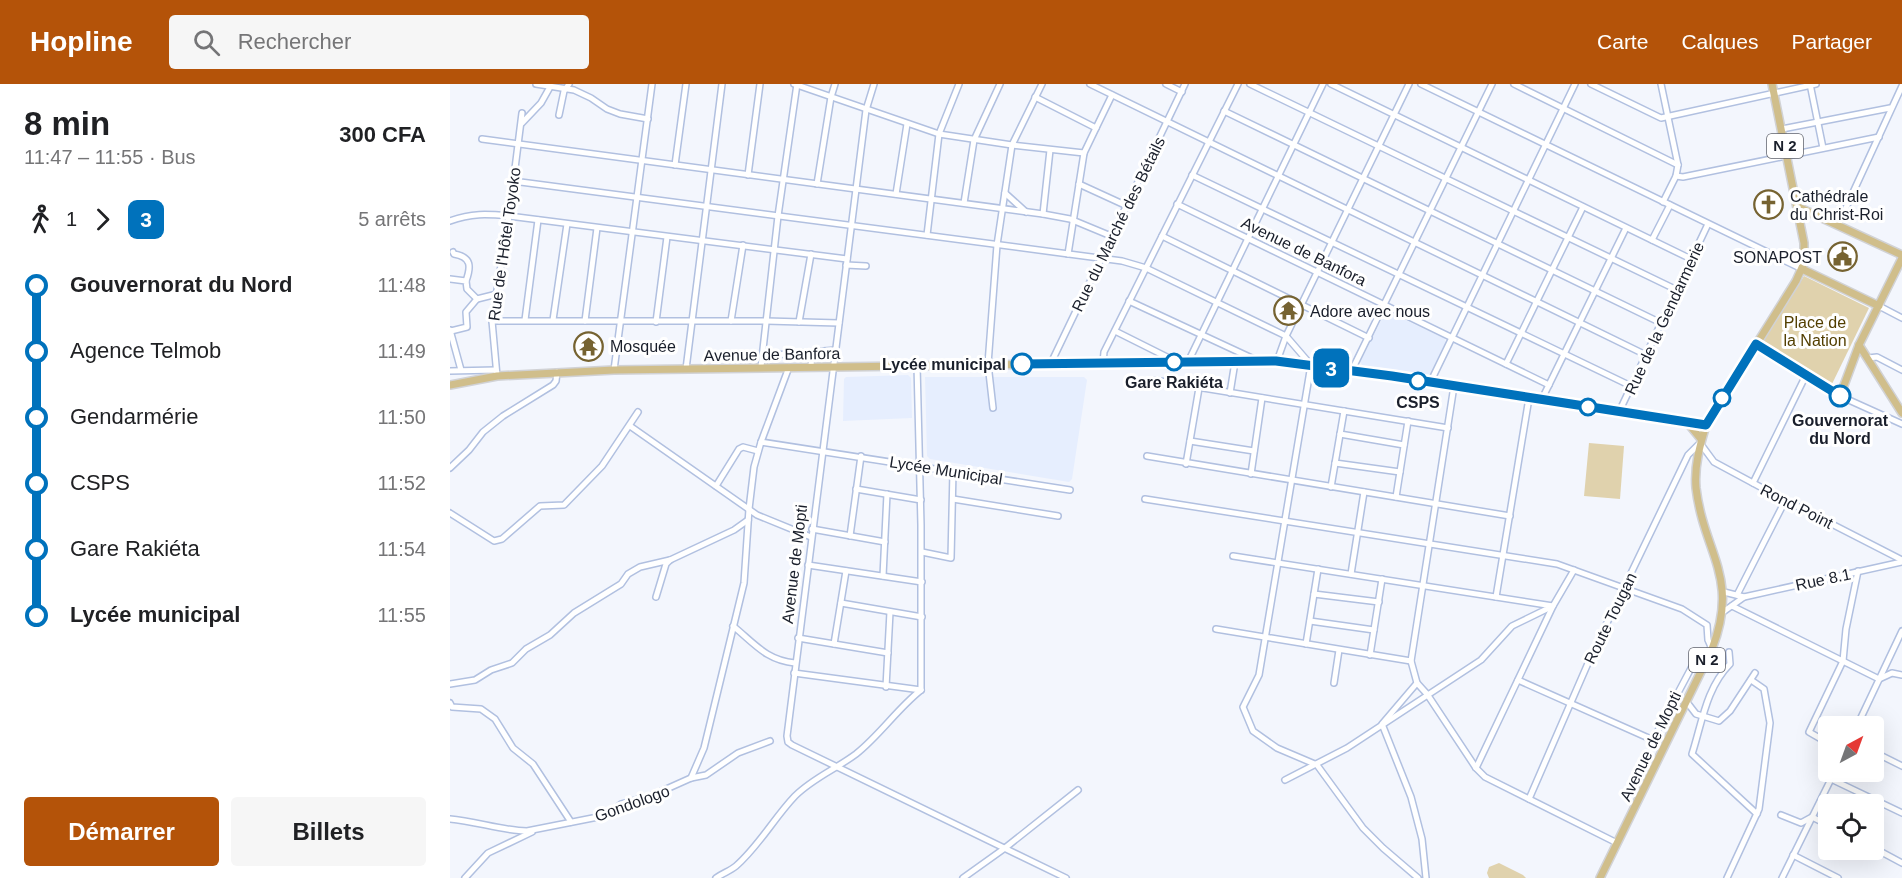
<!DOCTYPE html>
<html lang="fr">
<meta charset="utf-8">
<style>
body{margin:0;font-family:Helvetica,sans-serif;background:#f6f6f6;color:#202124;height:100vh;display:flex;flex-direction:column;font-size:22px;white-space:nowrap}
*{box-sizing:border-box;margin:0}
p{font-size:20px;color:#757577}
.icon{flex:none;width:33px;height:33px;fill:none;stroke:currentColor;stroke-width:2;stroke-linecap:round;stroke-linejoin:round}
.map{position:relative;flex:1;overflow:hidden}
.details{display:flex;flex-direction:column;background:#fff;width:450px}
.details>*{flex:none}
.badge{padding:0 12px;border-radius:9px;font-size:21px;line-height:39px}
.needle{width:39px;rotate:41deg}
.buttons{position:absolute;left:1368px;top:632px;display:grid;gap:12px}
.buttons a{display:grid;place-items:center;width:66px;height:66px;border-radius:6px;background:#fff;box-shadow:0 6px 24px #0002;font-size:30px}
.map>.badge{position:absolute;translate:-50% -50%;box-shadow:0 0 0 3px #fff}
.legs{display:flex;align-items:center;gap:9px;height:66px;padding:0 24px;font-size:20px}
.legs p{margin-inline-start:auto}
.summary{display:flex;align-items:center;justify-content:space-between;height:102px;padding:0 24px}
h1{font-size:33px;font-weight:800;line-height:45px}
.primary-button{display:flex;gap:12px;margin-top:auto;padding:12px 24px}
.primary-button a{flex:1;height:69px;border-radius:6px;background:#b45309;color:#fff;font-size:24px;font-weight:800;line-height:69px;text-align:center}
.primary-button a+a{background:#f6f6f6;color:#202124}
ul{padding:0 24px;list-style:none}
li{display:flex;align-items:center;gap:21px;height:66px;font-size:22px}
li i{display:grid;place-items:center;width:9px;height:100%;margin:0 8px;background:currentColor}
li i::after{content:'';width:15px;height:15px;margin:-8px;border:4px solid;border-radius:50%;background:#fff}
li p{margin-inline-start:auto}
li:first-child i{background:linear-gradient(#0000 50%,currentColor 0)}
li:last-child i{background:linear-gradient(currentColor 50%,#0000 0)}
header{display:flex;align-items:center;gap:36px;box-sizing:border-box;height:84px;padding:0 30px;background:#b45309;color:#fff}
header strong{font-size:28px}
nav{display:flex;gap:33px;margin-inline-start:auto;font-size:21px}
.search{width:420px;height:54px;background:#f6f6f6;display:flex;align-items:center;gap:15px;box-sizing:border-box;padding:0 21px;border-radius:6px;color:#757577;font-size:22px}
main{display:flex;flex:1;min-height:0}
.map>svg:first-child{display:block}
.built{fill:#e6eefe}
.green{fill:#e0d2ad}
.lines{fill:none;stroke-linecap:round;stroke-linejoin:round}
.minor-casing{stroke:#b1c0e0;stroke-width:8}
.major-casing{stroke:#d1d2d5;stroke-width:10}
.minor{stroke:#fff;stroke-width:5}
.major{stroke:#d0be8b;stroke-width:7}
.line-1-casing{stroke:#fff;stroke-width:14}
.line-1{stroke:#0072bc;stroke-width:9}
.stop-1-dot{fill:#fff;stroke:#0072bc;stroke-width:3}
.labels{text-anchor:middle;stroke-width:6;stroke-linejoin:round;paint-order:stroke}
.shield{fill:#fff;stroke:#5f626b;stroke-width:1.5}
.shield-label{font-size:15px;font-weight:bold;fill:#1a1f2b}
.poi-label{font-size:16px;fill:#1a1f2b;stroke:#fff;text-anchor:start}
.street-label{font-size:16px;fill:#1a1f2b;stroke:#fff}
.park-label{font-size:16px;fill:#523e00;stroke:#fff}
.stop-label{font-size:16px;font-weight:bold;fill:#1a1f2b;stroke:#fff}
</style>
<header>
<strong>Hopline</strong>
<div class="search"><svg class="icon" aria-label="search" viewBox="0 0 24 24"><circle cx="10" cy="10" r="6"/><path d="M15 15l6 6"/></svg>Rechercher</div>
<nav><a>Carte</a><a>Calques</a><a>Partager</a></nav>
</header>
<main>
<section class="details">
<div class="summary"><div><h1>8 min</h1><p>11:47 – 11:55 · Bus</p></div><b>300 CFA</b></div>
<div class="legs"><svg class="icon" aria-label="walk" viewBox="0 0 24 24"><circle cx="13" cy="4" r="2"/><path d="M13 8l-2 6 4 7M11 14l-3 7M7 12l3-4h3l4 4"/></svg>1<svg class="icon" aria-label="forward" viewBox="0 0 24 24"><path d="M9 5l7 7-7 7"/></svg><b class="badge" style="background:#0072bc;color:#fff">3</b><p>5 arrêts</p></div>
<ul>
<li><i style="color:#0072bc"></i><b>Gouvernorat du Nord</b><p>11:48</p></li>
<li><i style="color:#0072bc"></i><span>Agence Telmob</span><p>11:49</p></li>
<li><i style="color:#0072bc"></i><span>Gendarmérie</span><p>11:50</p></li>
<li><i style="color:#0072bc"></i><span>CSPS</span><p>11:52</p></li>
<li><i style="color:#0072bc"></i><span>Gare Rakiéta</span><p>11:54</p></li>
<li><i style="color:#0072bc"></i><b>Lycée municipal</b><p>11:55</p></li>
</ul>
<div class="primary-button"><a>Démarrer</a><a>Billets</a></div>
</section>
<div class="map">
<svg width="1452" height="794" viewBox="0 0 1452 794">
<rect width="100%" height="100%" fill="#f3f6fd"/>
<g class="built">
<polygon points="938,228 994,254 996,258 980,290 975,292 913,282 910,278 935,229"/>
<polygon points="458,291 461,294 462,334 393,337 394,295 396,293"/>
<polygon points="475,293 634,293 637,296 622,395 619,398 480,375 477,372"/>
</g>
<g class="green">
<polygon points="1354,192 1419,224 1381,302 1311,260"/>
<polygon points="1139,359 1174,362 1170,415 1134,412"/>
<polygon points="1049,779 1073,791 1076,794 1039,794 1037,789 1039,783"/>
</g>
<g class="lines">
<defs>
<g id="minor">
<polyline points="86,0 124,6 141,14 157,25 170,30 198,35"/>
<polyline points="344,0 489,50 562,61 634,69"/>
<polyline points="424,0 416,26 337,652 338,658 342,661 616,794"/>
<polyline points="640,0 1196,271"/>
<polyline points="716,0 732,8"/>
<polyline points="800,0 1227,206"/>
<polyline points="881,0 1241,175"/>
<polyline points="971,0 1352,185"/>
<polyline points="1064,0 1228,81"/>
<polyline points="1141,0 1211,34 1366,0"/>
<polyline points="1211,0 1228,81 1226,92 1213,118"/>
<polyline points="1360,0 1373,64"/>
<polyline points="585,13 646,44 662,11"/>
<polyline points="774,27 1211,239"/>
<polyline points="109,31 114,7 119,0"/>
<polyline points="72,39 91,19 100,3"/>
<polyline points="1332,45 1440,24"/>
<polyline points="32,55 593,130 620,135 661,152"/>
<polyline points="225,81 236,0"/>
<polyline points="298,91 310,0"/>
<polyline points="742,91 1181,302"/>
<polyline points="1226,92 1233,93 1429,53"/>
<polyline points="63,97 672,177 696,184 836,252 861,281 809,591 793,623 803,647 827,664 867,681 913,744 933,764 968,794"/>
<polyline points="367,100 381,13 385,0"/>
<polyline points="629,100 677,122"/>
<polyline points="555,109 576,128"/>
<polyline points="446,110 457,40"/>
<polyline points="514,119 524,56 550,0"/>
<polyline points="727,120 1099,301"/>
<polyline points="593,130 600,66"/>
<path d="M 0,137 C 21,129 37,130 59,132 L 397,175"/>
<polyline points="1388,141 1452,2"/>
<polyline points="477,151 489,50 509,0"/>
<polyline points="712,152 919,254"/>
<polyline points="1202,156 1220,121"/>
<path d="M 3,168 L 4,170 C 22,173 21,183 16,197"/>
<polyline points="618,170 634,69 646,44"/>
<polyline points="396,181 416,182"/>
<polyline points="0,195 16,197 17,205 27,215 47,210"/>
<polyline points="679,217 806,276"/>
<polyline points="1429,222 1452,234"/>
<polyline points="75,236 88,136"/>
<polyline points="103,236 117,140"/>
<polyline points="42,237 316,237 389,239"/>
<polyline points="135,237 147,144"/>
<polyline points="281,237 293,161"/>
<polyline points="206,238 217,153"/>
<polyline points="349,238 361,170"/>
<polyline points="0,246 11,286"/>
<polyline points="1,247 17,243 16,228 27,215"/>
<polyline points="665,247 725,277"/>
<polyline points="312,272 386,266"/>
<polyline points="1418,274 1427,273 1452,286"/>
<polyline points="827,277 836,252 959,0"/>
<polyline points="738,278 873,0"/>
<polyline points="601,279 735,0"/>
<polyline points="653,279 654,268 788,0"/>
<polyline points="1056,280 1133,123"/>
<polyline points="467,281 471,441 471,606"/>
<polyline points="361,282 362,269"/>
<polyline points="311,283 328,132 347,0"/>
<polyline points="236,285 272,0"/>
<polyline points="164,286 202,0"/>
<polyline points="902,286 1042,0"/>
<polyline points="0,287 46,286"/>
<polyline points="47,292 42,237 59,132 72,29"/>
<polyline points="704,296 998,344"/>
<polyline points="980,299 1125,0"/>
<polyline points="780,309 785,278"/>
<polyline points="1390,312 1452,340"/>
<polyline points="1092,315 1176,144"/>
<polyline points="543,324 538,280 547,161 562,61 592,0"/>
<polyline points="1169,328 1258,140"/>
<polyline points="180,342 307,431 361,453"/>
<polyline points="890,350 954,361"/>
<polyline points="740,357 804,367"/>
<polyline points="311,358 620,406"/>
<polyline points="697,372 1060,432"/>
<polyline points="885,379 950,388"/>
<polyline points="736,380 749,304"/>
<polyline points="0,384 19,366 33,348 53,332 103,301 106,297 107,288"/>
<polyline points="801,390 812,314"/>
<polyline points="1303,399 1356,291"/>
<polyline points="266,402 289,365 293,363 308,367"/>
<polyline points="881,403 894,327"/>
<polyline points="406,405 471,416"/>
<polyline points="946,413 958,337"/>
<polyline points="503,415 608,432"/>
<polyline points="695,415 1107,480 1232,525 1257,541 1258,556 1262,565 1247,573 1203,656 1068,596"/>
<polyline points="0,429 44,457 52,455 90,422 114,421 152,382 188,328"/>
<polyline points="362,445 435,458"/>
<polyline points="400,452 411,372"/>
<polyline points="472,468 501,474 503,387"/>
<polyline points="783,472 1103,522 1062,542 1031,576 897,664 835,696"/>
<polyline points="358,481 472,498"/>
<polyline points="901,490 914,408"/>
<polyline points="433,492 437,410"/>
<polyline points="864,510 929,518"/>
<polyline points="1287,511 1335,417"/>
<polyline points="206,513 216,480 220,476 284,446 298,436"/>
<polyline points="1046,513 1079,314"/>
<polyline points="1294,513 1452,478"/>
<polyline points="391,519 472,533"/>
<polyline points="1282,522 1429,595 1442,589 1452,591"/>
<polyline points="1273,528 1294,513 1274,508"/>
<polyline points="860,537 924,546"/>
<path d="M 283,542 C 305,560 316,576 345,579"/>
<polyline points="766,545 961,577"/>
<polyline points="348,554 438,569"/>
<polyline points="384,560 396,487"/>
<polyline points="856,560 868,485"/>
<path d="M 1279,568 L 1280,580 C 1256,604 1252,639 1242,670 L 1307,730"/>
<polyline points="920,571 932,495"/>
<polyline points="344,589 471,606"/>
<polyline points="884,599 889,566"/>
<polyline points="967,599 977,610 1026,684 1035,693 1167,759"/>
<polyline points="0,600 25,596 41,586 62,579 76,565 100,551 124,529 171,500 178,490 190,483 220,476"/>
<polyline points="436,603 440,528"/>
<polyline points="1236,617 1246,630 1269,637 1280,627 1305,589"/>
<polyline points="0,619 2,623 31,625 45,635 63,664 83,680 121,738"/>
<polyline points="1407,642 1452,547"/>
<polyline points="1378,659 1359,648 1393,577 1396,545 1408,487"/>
<polyline points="1424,668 1452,682"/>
<polyline points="1026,684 1103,522 1124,486"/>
<polyline points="241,694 254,664 294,499 299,425 304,383 311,358 339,283"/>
<polyline points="1381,695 1452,729"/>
<polyline points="1079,715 1142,570 1238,371 1250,359 1264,378 1329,413 1452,476"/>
<polyline points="1331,731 1351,739 1362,733 1378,741"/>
<path d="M 0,735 C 25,737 54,747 77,747 L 158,731 L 171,720 L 203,711 L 241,694 L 256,691 L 288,669 L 320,657"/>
<polyline points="1424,764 1452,779"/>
<polyline points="1343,771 1388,794"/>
<polyline points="15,794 38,769 82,748"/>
<path d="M 266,794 C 273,789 280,787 286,782 C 309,762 324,734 345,712 C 363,694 386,685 406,670 C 430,651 447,625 471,606"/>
<polyline points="513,794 555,764 628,706"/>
<polyline points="976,794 972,755 961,713 932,640 967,599 961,577 1004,302"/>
<polyline points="1277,794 1309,725 1320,639 1314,605 1301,596"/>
<polyline points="1332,794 1385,687"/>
</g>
<g id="major">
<polyline points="1348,123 1452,171"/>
<polyline points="1352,185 1429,222"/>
<polyline points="1306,260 1390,312 1409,261 1452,174"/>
<polyline points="1409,261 1452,329"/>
<polyline points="0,301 47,292 164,286 827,277 942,292 1256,341"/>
<polyline points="1237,338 1251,355"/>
<path d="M 1150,794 L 1262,565 C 1290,493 1254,470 1246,404 C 1244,382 1250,361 1256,341 L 1346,197 L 1354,179 L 1354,159 L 1322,0"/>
</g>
</defs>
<use href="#minor" class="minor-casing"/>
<use href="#major" class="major-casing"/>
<use href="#minor" class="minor"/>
<use href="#major" class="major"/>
</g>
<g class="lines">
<defs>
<polyline id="line-1" points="572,280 826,277 942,292 1256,341 1306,260 1390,312"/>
</defs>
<use href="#line-1" class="line-1-casing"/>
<use href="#line-1" class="line-1"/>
</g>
<defs>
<symbol id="church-ring" viewBox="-11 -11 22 22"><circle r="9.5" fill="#fff" stroke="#766331" stroke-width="1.5"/><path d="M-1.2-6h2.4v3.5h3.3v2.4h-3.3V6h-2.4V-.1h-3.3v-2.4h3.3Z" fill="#766331"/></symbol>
<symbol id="civic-ring" viewBox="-11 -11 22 22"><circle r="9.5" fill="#fff" stroke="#766331" stroke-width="1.5"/><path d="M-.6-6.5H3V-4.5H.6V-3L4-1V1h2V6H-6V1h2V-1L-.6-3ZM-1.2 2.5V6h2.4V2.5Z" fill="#766331"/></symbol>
<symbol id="temple-ring" viewBox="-11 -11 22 22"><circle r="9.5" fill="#fff" stroke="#766331" stroke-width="1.5"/><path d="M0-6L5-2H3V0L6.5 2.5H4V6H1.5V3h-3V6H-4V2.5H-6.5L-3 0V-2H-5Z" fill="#766331"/></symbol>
</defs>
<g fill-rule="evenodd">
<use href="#church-ring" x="1302" y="104" width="33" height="33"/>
<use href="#civic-ring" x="1376" y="156" width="33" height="33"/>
<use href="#temple-ring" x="822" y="210" width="33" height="33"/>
<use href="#temple-ring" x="122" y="246" width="33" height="33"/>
</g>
<g class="stop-1-dot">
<circle cx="724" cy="278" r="8"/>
<circle cx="572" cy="280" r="10"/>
<circle cx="968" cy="297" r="8"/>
<circle cx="1390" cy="312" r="10"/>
<circle cx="1272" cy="314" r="8"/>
<circle cx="1138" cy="323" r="8"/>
</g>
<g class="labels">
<g class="shield">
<rect x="1317" y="50" width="36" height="24" rx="4.5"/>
<rect x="1239" y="564" width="36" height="24" rx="4.5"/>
</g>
<g class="shield-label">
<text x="1335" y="67">N 2</text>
<text x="1257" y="581">N 2</text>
</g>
<g class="poi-label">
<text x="1340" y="118">Cathédrale<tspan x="1340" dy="18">du Christ-Roi</tspan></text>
<text x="1372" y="179" text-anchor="end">SONAPOST</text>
<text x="860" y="233">Adore avec nous</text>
<text x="160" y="268">Mosquée</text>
</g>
<g class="street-label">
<text transform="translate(668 140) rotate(-64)" y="6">Rue du Marché des Bétails</text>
<text transform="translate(54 160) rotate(-82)" y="6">Rue de l'Hôtel Toyoko</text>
<text transform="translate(854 167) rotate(26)" y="6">Avenue de Banfora</text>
<text transform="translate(1214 234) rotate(-65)" y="6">Rue de la Gendarmerie</text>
<text transform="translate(322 270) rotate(-1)" y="6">Avenue de Banfora</text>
<text transform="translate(496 386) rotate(9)" y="6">Lycée Municipal</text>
<text transform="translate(1347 422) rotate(27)" y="6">Rond Point</text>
<text transform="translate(344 480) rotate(-83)" y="6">Avenue de Mopti</text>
<text transform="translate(1373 495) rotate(-12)" y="6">Rue 8.1</text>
<text transform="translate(1160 534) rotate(-64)" y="6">Route Tougan</text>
<text transform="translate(1200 662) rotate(-64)" y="6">Avenue de Mopti</text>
<text transform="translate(182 719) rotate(-20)" y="6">Gondologo</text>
</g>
<g class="park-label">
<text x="1365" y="244">Place de<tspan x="1365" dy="18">la Nation</tspan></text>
</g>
<g class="stop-label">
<text x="556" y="286" text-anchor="end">Lycée municipal</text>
<text x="724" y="304">Gare Rakiéta</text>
<text x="968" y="324">CSPS</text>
<text x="1390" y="342">Gouvernorat<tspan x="1390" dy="18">du Nord</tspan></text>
</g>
</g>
</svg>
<div class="buttons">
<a><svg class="needle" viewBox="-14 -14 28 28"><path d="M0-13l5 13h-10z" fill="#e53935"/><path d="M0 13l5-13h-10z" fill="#757577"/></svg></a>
<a><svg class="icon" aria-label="locate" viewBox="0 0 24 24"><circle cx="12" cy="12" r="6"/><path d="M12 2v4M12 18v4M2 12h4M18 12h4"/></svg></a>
</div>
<b class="badge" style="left:881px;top:284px;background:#0072bc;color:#fff">3</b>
</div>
</main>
